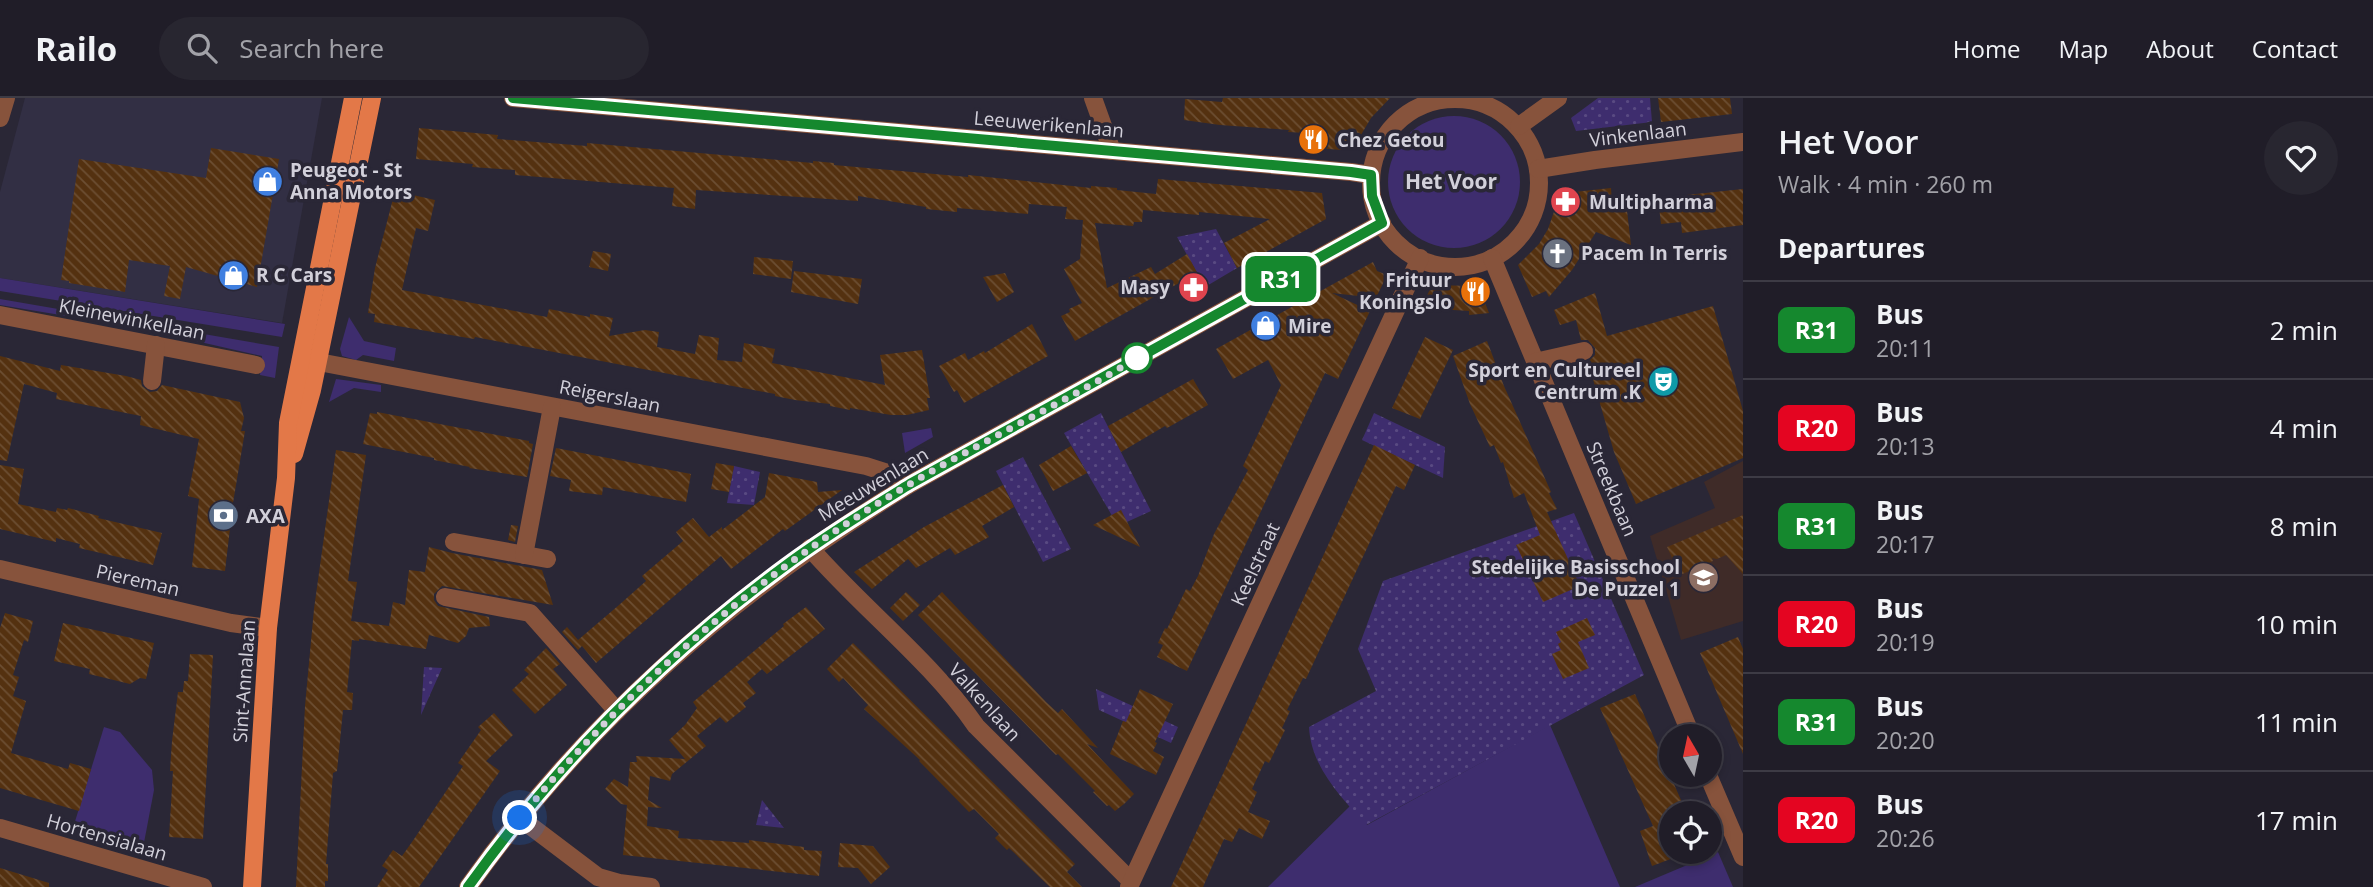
<!DOCTYPE html>
<meta charset="utf-8">
<style>
body{margin:0;font-family:"Open Sans",sans-serif;background:#282630;color:#f1f3f6;height:100vh;display:flex;flex-direction:column;font-size:26px;white-space:nowrap}
*{box-sizing:border-box;margin:0}
p{font-size:23px;color:#a2a2a8}
.icon{flex:none;width:38px;height:38px;fill:none;stroke:currentColor;stroke-width:2;stroke-linecap:round;stroke-linejoin:round}
.map{position:relative;flex:1;overflow:hidden}
.details{display:flex;flex-direction:column;background:#201d28;width:630px}
.details>*{flex:none}
.badge{padding:0 14px;border-radius:10px;font-size:24px;line-height:46px}
.needle{width:46px;rotate:351deg}
.buttons{position:absolute;left:1659px;top:626px;display:grid;gap:14px}
.buttons a{display:grid;place-items:center;width:63px;height:63px;border-radius:50%;background:#201d28;box-shadow:0 4px 10px #0003,0 0 0 2px #3d3b45;font-size:35px}
.you{position:absolute;width:35px;height:35px;margin:-18px;border:5px solid #fff;border-radius:50%;background:#1a73e8;box-shadow:0 0 0 10px #1a73e833}
.map>.badge{position:absolute;translate:-50% -50%;box-shadow:0 0 0 4px #fff}
h2{padding:0 35px;font-size:26px;line-height:63px}
.round{display:grid;place-items:center;flex:none;width:74px;height:74px;border-radius:37px;background:#282630}
.summary{display:flex;align-items:center;justify-content:space-between;height:119px;padding:0 35px}
h1{font-size:33px;font-weight:600;line-height:52px}
ul{padding:0;list-style:none}
li{display:flex;align-items:center;gap:21px;height:98px;padding:0 35px;border-top:2px solid #3d3b45}
li div{flex:1}
li b{display:block;font-size:26px}
li em{font-style:normal}
li .badge{min-width:77px;font-weight:700;text-align:center}
header{display:flex;align-items:center;gap:42px;box-sizing:border-box;height:98px;padding:0 35px;background:#201d28;border-bottom:2px solid #3d3b45}
header strong{font-size:33px}
nav{display:flex;gap:38px;margin-inline-start:auto;font-size:24px}
.search{width:490px;height:63px;background:#282630;display:flex;align-items:center;gap:18px;box-sizing:border-box;padding:0 24px;border-radius:38px;color:#a2a2a8;font-size:26px}
main{display:flex;flex:1;min-height:0}
.map>svg:first-child{display:block}
.built{fill:#322f44}
.education{fill:#3f2b28}
.green{fill:#3e2d6e}
.garden{fill:url(#garden-dots)}
.building{fill:url(#building-back-hatch)}
.lines{fill:none;stroke-linecap:round;stroke-linejoin:round}
.minor{stroke:#87533c;stroke-width:18}
.major{stroke:#e37848;stroke-width:18}
.line-casing{stroke:#fff;stroke-width:16}
.line{stroke:#15882e;stroke-width:10}
.walk{stroke:#d2d0da;stroke-width:7;stroke-dasharray:0 12.6}
.stop-dot{fill:#fff;stroke:#15882e;stroke-width:3.5}
.labels{text-anchor:middle;stroke-width:7;stroke-linejoin:round;paint-order:stroke}
.street-label{font-size:19px;fill:#d2d0da;stroke:#2a2736}
.poi-label{font-size:19px;font-weight:bold;fill:#d2d0da;stroke:#2a2736;text-anchor:start}
.neighbourhood-label{font-size:21px;font-weight:bold;fill:#d2d0da;stroke:#2a2736}
</style>
<header>
<strong>Railo</strong>
<div class="search"><svg class="icon" aria-label="search" viewBox="0 0 24 24"><circle cx="10" cy="10" r="6"/><path d="M15 15l6 6"/></svg>Search here</div>
<nav><a>Home</a><a>Map</a><a>About</a><a>Contact</a></nav>
</header>
<main>
<div class="map">
<svg width="1743" height="789" viewBox="0 0 1743 789">
<defs>
<pattern id="garden-dots" width="8" height="8" patternUnits="userSpaceOnUse" patternTransform="scale(1.75)"><rect width="8" height="8" fill="#3e2d6e"/><path d="M2 2h.1M6 6h.1" fill="none" stroke="#594a82" stroke-width="1.8" stroke-linecap="round"/></pattern>
<pattern id="building-back-hatch" width="6" height="6" patternUnits="userSpaceOnUse" patternTransform="scale(1.75)"><rect width="6" height="6" fill="#543110"/><path d="M-1 5l2 2M0 0l6 6M5-1l2 2" fill="none" stroke="#6c4e32"/></pattern>
</defs>
<rect width="100%" height="100%" fill="#2a2736"/>
<polygon class="built" points="25,0 322,0 282,225 0,180 0,94"/>
<polygon class="education" points="1743,363 1743,523 1681,542 1650,438 1715,410 1704,384"/>
<g class="green">
<circle cx="1454" cy="84" r="66"/>
<polygon points="0,180 285,226 282,239 0,193"/>
<polygon points="0,201 279,249 275,280 260,277 262,258 139,230 0,207"/>
<polygon points="349,219 364,243 396,250 394,263 363,257 356,262 342,258 340,251"/>
<polygon points="336,281 381,287 381,294 354,290 329,304"/>
<polygon points="931,330 933,339 905,355 902,335"/>
<polygon points="1550,627 1620,789 1268,789 1350,708 1367,727"/>
<polygon points="104,629 120,634 152,672 154,692 143,750 73,730"/>
<polygon points="1718,754 1733,789 1635,789"/>
</g>
<g class="garden">
<polygon points="1598,0 1650,0 1652,24 1576,33 1571,20"/>
<polygon points="1216,131 1237,170 1205,189 1177,139"/>
<polygon points="1101,315 1151,413 1118,428 1064,335"/>
<polygon points="1374,315 1445,349 1443,380 1362,342"/>
<polygon points="1023,359 1071,451 1043,464 996,373"/>
<polygon points="734,368 760,374 754,407 727,405"/>
<path d="M 1574,415 L 1644,577 L 1366,727 C 1341,699 1311,669 1309,629 L 1376,593 L 1358,551 L 1383,483 Z"/>
<polygon points="424,569 442,570 421,617"/>
<polygon points="1096,591 1178,629 1171,645 1099,612"/>
<polygon points="762,702 784,730 756,727"/>
</g>
<g class="building">
<polygon points="1223,0 1390,0 1371,20 1358,42 1341,52 1304,49 1306,35 1288,34 1289,32 1220,27 1184,22 1185,1 1222,4"/>
<polygon points="1658,0 1730,0 1732,16 1661,24"/>
<polygon points="419,30 498,37 497,41 587,48 587,45 813,65 813,63 834,65 834,67 968,79 968,77 1091,90 1091,88 1117,90 1117,92 1156,96 1158,81 1322,95 1326,121 1237,170 1224,145 1270,121 1199,114 1199,117 1143,112 1142,124 1134,124 1133,128 1095,125 1107,190 1151,169 1155,176 1187,156 1205,189 1186,199 1179,185 1075,243 1061,218 1070,214 1069,211 1082,205 1064,171 1080,161 1083,122 1065,121 1067,109 1029,106 1028,116 957,110 957,114 926,111 926,109 858,98 858,103 696,92 695,111 672,108 674,90 515,77 515,72 472,69 473,66 416,61"/>
<polygon points="211,50 279,61 257,189 186,169 180,201 164,198 170,168 129,162 125,194 69,185 69,183 61,182 79,61 206,80"/>
<polygon points="1611,90 1612,105 1626,104 1631,147 1596,134 1572,172 1549,199 1546,193 1532,199 1518,167 1539,146 1548,131 1558,102 1565,95"/>
<polygon points="1743,91 1743,127 1682,135 1681,124 1661,126 1658,100"/>
<polygon points="395,93 435,102 428,133 416,130 402,192 547,219 549,211 590,219 590,216 613,220 609,238 645,232 659,234 657,249 695,256 699,237 719,240 717,262 742,264 744,245 775,251 772,265 885,287 880,257 922,252 930,300 927,300 929,312 907,317 891,317 850,310 850,312 830,308 830,306 795,302 775,298 775,296 475,239 474,241 374,224 375,216 368,215 375,170"/>
<polygon points="593,153 611,156 608,173 589,169"/>
<polygon points="754,159 793,163 791,181 753,176"/>
<polygon points="1373,164 1377,173 1387,177 1376,200 1332,195 1370,213 1338,281 1325,275 1187,573 1157,559 1163,547 1158,545 1165,530 1167,531 1186,491 1190,493 1198,478 1214,436 1248,372 1243,368 1281,287 1268,262 1233,281 1216,251"/>
<polygon points="794,173 862,181 858,206 791,194"/>
<polygon points="1005,175 1014,194 997,204 983,179"/>
<polygon points="1432,187 1473,188 1480,192 1489,215 1469,217 1469,213 1438,211 1440,206 1424,204"/>
<polygon points="1595,195 1607,238 1713,208 1743,313 1743,360 1636,406 1614,354 1588,264 1595,257 1595,250 1588,242 1581,242 1576,222 1560,227 1554,212"/>
<polygon points="1032,226 1048,258 964,305 957,292 954,294 939,268 965,255 968,262 984,253 985,255"/>
<polygon points="1425,239 1453,252 1420,321 1392,310"/>
<polygon points="1487,243 1504,288 1551,394 1549,395 1557,411 1547,414 1580,488 1543,504 1516,447 1540,437 1524,395 1514,400 1503,364 1501,365 1494,347 1490,349 1470,306 1453,258"/>
<polygon points="0,258 60,273 61,267 126,278 141,282 142,288 150,294 157,293 162,287 240,304 244,320 241,333 245,333 233,405 225,473 192,469 199,401 188,398 199,341 140,327 141,318 56,301 57,295 24,286 7,363 0,362"/>
<polygon points="1193,281 1208,307 1167,330 1165,328 1121,354 1108,328"/>
<polygon points="377,314 529,343 529,345 533,346 527,379 469,370 470,369 434,362 434,360 363,346 370,315 377,316"/>
<polygon points="1374,347 1415,367 1404,392 1396,388 1306,581 1303,580 1287,612 1290,613 1282,630 1285,632 1269,665 1265,663 1252,691 1257,694 1248,714 1270,723 1262,741 1239,730 1232,744 1224,741 1203,789 1171,789"/>
<polygon points="1071,348 1087,375 1053,393 1039,367"/>
<polygon points="556,350 691,376 686,404 603,389 602,397 569,393 571,382 550,378"/>
<polygon points="336,352 366,357 348,483 357,484 351,523 389,528 393,504 405,507 409,472 425,474 429,449 452,455 542,472 553,507 442,488 434,496 434,502 438,508 489,519 490,528 469,530 466,538 458,545 429,537 426,551 359,541 359,543 352,542 347,594 353,595 352,612 343,612 337,673 333,675 326,766 328,766 328,783 325,783 325,789 296,789 305,608 314,511"/>
<polygon points="716,365 734,368 729,394 711,391"/>
<polygon points="0,367 24,371 18,406 56,414 57,410 67,412 68,410 99,418 98,420 162,435 153,467 79,450 80,446 56,440 56,444 0,431"/>
<polygon points="769,375 817,384 818,394 842,392 785,433 783,431 731,471 721,458 596,565 582,548 578,552 562,534 567,529 578,542 619,507 646,483 642,478 683,443 676,434 693,420 709,439 722,429 722,432 765,399"/>
<polygon points="1003,387 1014,409 982,428 989,439 955,457 950,450 916,470 908,461 872,491 854,474 924,429"/>
<polygon points="1121,412 1140,449 1093,427"/>
<polygon points="1743,417 1743,476 1726,457 1717,461 1712,460 1713,463 1680,477 1667,449"/>
<polygon points="511,427 518,428 515,444 508,442"/>
<polygon points="906,494 920,507 903,523 890,510"/>
<polygon points="942,494 1046,604 1058,615 1062,611 1098,650 1087,646 1134,696 1124,706 1115,713 1109,707 1107,708 1093,694 1095,693 1058,656 1056,657 1047,648 918,517"/>
<polygon points="806,509 825,531 767,576 762,571 747,584 756,595 743,605 746,609 726,625 720,619 697,638 706,648 672,676 670,683 650,678 648,702 662,710 648,709 647,728 679,733 678,740 749,745 749,742 804,749 804,752 822,753 819,778 623,757 627,707 621,706 605,691 614,681 628,689 630,664 637,664 636,658 685,661 669,642 685,627 697,610 693,604 784,528 783,526"/>
<polygon points="5,515 33,523 28,544 24,542 13,577 19,579 13,598 26,603 11,655 68,671 70,665 91,671 79,713 0,690 0,530"/>
<polygon points="1587,520 1595,537 1578,544 1589,570 1563,581 1552,556 1561,552 1558,546 1561,544 1556,534"/>
<polygon points="63,525 154,545 146,581 140,580 130,586 89,576 90,571 54,563"/>
<polygon points="1738,539 1743,551 1743,656 1700,555"/>
<polygon points="853,545 1075,766 1067,774 1082,789 1050,789 1009,750 1007,752 995,740 999,736 974,711 969,714 919,663 920,662 864,611 868,607 843,580 839,584 827,571"/>
<polygon points="546,550 560,566 553,571 567,587 535,616 512,592 529,576 524,572"/>
<polygon points="190,556 213,557 203,741 169,739 173,673 170,673 172,643 178,594 183,594 184,583 188,583"/>
<polygon points="1140,591 1173,606 1155,644 1157,645 1153,653 1164,659 1156,677 1110,656 1123,623 1126,624"/>
<polygon points="1635,596 1687,716 1671,716 1671,754 1674,754 1676,759 1652,768 1640,733 1653,728 1600,610"/>
<polygon points="494,615 513,637 486,663 500,673 419,789 377,789 388,772 382,768 393,752 402,758 412,744 463,668 458,665 481,632 478,629"/>
<polygon points="840,745 873,748 890,769 871,786 858,770 838,769"/>
<polygon points="0,770 49,785 49,789 0,789"/>
</g>
<g class="lines">
<g class="minor">
<polyline points="513,0 1351,74 1371,77"/>
<polyline points="1093,0 1112,53"/>
<circle cx="1455" cy="85" r="84"/>
<polyline points="0,20 6,0"/>
<polyline points="1519,28 1558,0"/>
<polyline points="1538,71 1595,62 1743,44"/>
<polyline points="1492,160 1692,639"/>
<polyline points="0,217 256,267"/>
<polyline points="303,261 866,368 888,375 910,386"/>
<polyline points="1535,264 1584,253"/>
<polyline points="152,283 156,247"/>
<polyline points="454,444 547,461"/>
<path d="M 810,450 C 863,511 930,562 976,628 L 1131,783"/>
<polyline points="524,457 552,309"/>
<polyline points="0,471 231,525 268,530"/>
<polyline points="445,499 530,515 617,613"/>
<polyline points="1708,677 1743,759"/>
<polyline points="520,720 598,779 619,785 651,789"/>
<polyline points="0,730 203,789"/>
<path d="M 468,789 C 589,619 733,495 910,386 L 1382,125"/>
<polyline points="1129,789 1420,160"/>
</g>
<g class="major">
<polyline points="294,356 312,292 372,0"/>
<polyline points="252,789 268,530 286,380 288,325 353,0"/>
</g>
</g>
<g class="lines">
<defs>
<path id="line" d="M 468,789 C 556,666 663,558 785,468 C 825,438 868,412 910,386 L 1382,125 L 1372,98 L 1371,77 L 1351,74 L 513,0"/>
</defs>
<use href="#line" class="line-casing"/>
<use href="#line" class="line"/>
<path class="walk" d="M 520,720 C 630,586 761,474 910,386 C 984,342 1063,305 1137,260"/>
</g>
<defs>
<symbol id="restaurant-disc" viewBox="-11 -11 22 22"><circle r="9.5" fill="#e8710a" stroke="#2a2736"/><path d="M-5-6h1v4h1v-4h1v4h1v-4h1v5L-1.5 .5V6h-2V.5L-5-1ZM5-6V6H3V1.5H1.5Q1.5-4 5-6Z" fill="#fff"/></symbol>
<symbol id="shop-disc" viewBox="-11 -11 22 22"><circle r="9.5" fill="#3f7fe0" stroke="#2a2736"/><path d="M-5-2.5h2.3a2.7 3.5 0 0 1 5.4 0H5L5.5 6h-11ZM-1.5-2.5h3a1.5 2.3 0 0 0-3 0Z" fill="#fff"/></symbol>
<symbol id="pharmacy-disc" viewBox="-11 -11 22 22"><circle r="9.5" fill="#e0444e" stroke="#2a2736"/><path d="M-2-6h4v4h4v4h-4v4h-4v-4h-4v-4h4Z" fill="#fff"/></symbol>
<symbol id="church-disc" viewBox="-11 -11 22 22"><circle r="9.5" fill="#6b7280" stroke="#2a2736"/><path d="M-1.2-6h2.4v3.5h3.3v2.4h-3.3V6h-2.4V-.1h-3.3v-2.4h3.3Z" fill="#fff"/></symbol>
<symbol id="theatre-disc" viewBox="-11 -11 22 22"><circle r="9.5" fill="#0f9aa8" stroke="#2a2736"/><path d="M-5-5.5Q0-4 5-5.5V0Q5 5 0 6Q-5 5-5 0ZM-3.3-2.5H-1v1.5H-3.3ZM1-2.5H3.3v1.5H1ZM-2.8 1Q0 5.5 2.8 1Z" fill="#fff"/></symbol>
<symbol id="bank-disc" viewBox="-11 -11 22 22"><circle r="9.5" fill="#5c6f8a" stroke="#2a2736"/><path d="M-6-4H6V4H-6ZM0-2.3a2.3 2.3 0 1 0 0 4.6a2.3 2.3 0 1 0 0-4.6Z" fill="#fff"/></symbol>
<symbol id="school-disc" viewBox="-11 -11 22 22"><circle r="9.5" fill="#8d6e63" stroke="#2a2736"/><path d="M0-5L7-2L0 1L-7-2ZM-4 1L0 2.5L4 1V4Q0 6-4 4Z" fill="#fff"/></symbol>
</defs>
<g fill-rule="evenodd">
<use href="#restaurant-disc" x="1296" y="24" width="35" height="35"/>
<use href="#shop-disc" x="250" y="66" width="35" height="35"/>
<use href="#pharmacy-disc" x="1548" y="86" width="35" height="35"/>
<use href="#church-disc" x="1540" y="138" width="35" height="35"/>
<use href="#shop-disc" x="216" y="160" width="35" height="35"/>
<use href="#pharmacy-disc" x="1176" y="172" width="35" height="35"/>
<use href="#restaurant-disc" x="1458" y="176" width="35" height="35"/>
<use href="#shop-disc" x="1248" y="210" width="35" height="35"/>
<use href="#theatre-disc" x="1646" y="266" width="35" height="35"/>
<use href="#bank-disc" x="206" y="400" width="35" height="35"/>
<use href="#school-disc" x="1686" y="462" width="35" height="35"/>
</g>
<circle class="stop-dot" cx="1137" cy="260" r="14"/>
<g class="labels">
<g class="street-label">
<text transform="translate(1049 26) rotate(5)" y="7">Leeuwerikenlaan</text>
<text transform="translate(1638 36) rotate(-7)" y="7">Vinkenlaan</text>
<text transform="translate(132 221) rotate(11)" y="7">Kleinewinkellaan</text>
<text transform="translate(610 298) rotate(11)" y="7">Reigerslaan</text>
<text transform="translate(873 386) rotate(-31)" y="7">Meeuwenlaan</text>
<text transform="translate(1612 391) rotate(67)" y="7">Streekbaan</text>
<text transform="translate(1255 466) rotate(-65)" y="7">Keelstraat</text>
<text transform="translate(138 482) rotate(13)" y="7">Piereman</text>
<text transform="translate(244 583) rotate(-86)" y="7">Sint-Annalaan</text>
<text transform="translate(985 604) rotate(48)" y="7">Valkenlaan</text>
<text transform="translate(107 739) rotate(16)" y="7">Hortensialaan</text>
</g>
<g class="poi-label">
<text x="1337" y="49">Chez Getou</text>
<text x="290" y="79">Peugeot - St<tspan x="290" dy="22">Anna Motors</tspan></text>
<text x="1589" y="111">Multipharma</text>
<text x="1581" y="162">Pacem In Terris</text>
<text x="256" y="184">R C Cars</text>
<text x="1452" y="189" text-anchor="end">Frituur<tspan x="1452" dy="22">Koningslo</tspan></text>
<text x="1170" y="196" text-anchor="end">Masy</text>
<text x="1288" y="235">Mire</text>
<text x="1641" y="279" text-anchor="end">Sport en Cultureel<tspan x="1641" dy="22">Centrum .K</tspan></text>
<text x="246" y="425">AXA</text>
<text x="1680" y="476" text-anchor="end">Stedelijke Basisschool<tspan x="1680" dy="22">De Puzzel 1</tspan></text>
</g>
<g class="neighbourhood-label">
<text x="1451" y="91">Het Voor</text>
</g>
</g>
</svg>
<div class="buttons">
<a><svg class="needle" viewBox="-14 -14 28 28"><path d="M0-13l5 13h-10z" fill="#e53935"/><path d="M0 13l5-13h-10z" fill="#a2a2a8"/></svg></a>
<a><svg class="icon" aria-label="locate" viewBox="0 0 24 24"><circle cx="12" cy="12" r="6"/><path d="M12 2v4M12 18v4M2 12h4M18 12h4"/></svg></a>
</div>
<div class="you" style="left:520px;top:720px"></div>
<b class="badge" style="left:1281px;top:181px;background:#15882e;color:#fff">R31</b>
</div>
<section class="details">
<div class="summary"><div><h1>Het Voor</h1><p>Walk · 4 min · 260 m</p></div><a class="round"><svg class="icon" aria-label="heart" viewBox="0 0 24 24"><path d="M12 20l-8-8c-3-5 5-10 8-4 3-6 11-1 8 4z"/></svg></a></div>
<h2>Departures</h2>
<ul>
<li><span class="badge" style="background:#15882e;color:#fff">R31</span><div><b>Bus</b><p>20:11</p></div><em>2 min</em></li>
<li><span class="badge" style="background:#e40521;color:#fff">R20</span><div><b>Bus</b><p>20:13</p></div><em>4 min</em></li>
<li><span class="badge" style="background:#15882e;color:#fff">R31</span><div><b>Bus</b><p>20:17</p></div><em>8 min</em></li>
<li><span class="badge" style="background:#e40521;color:#fff">R20</span><div><b>Bus</b><p>20:19</p></div><em>10 min</em></li>
<li><span class="badge" style="background:#15882e;color:#fff">R31</span><div><b>Bus</b><p>20:20</p></div><em>11 min</em></li>
<li><span class="badge" style="background:#e40521;color:#fff">R20</span><div><b>Bus</b><p>20:26</p></div><em>17 min</em></li>
</ul>
</section>
</main>
